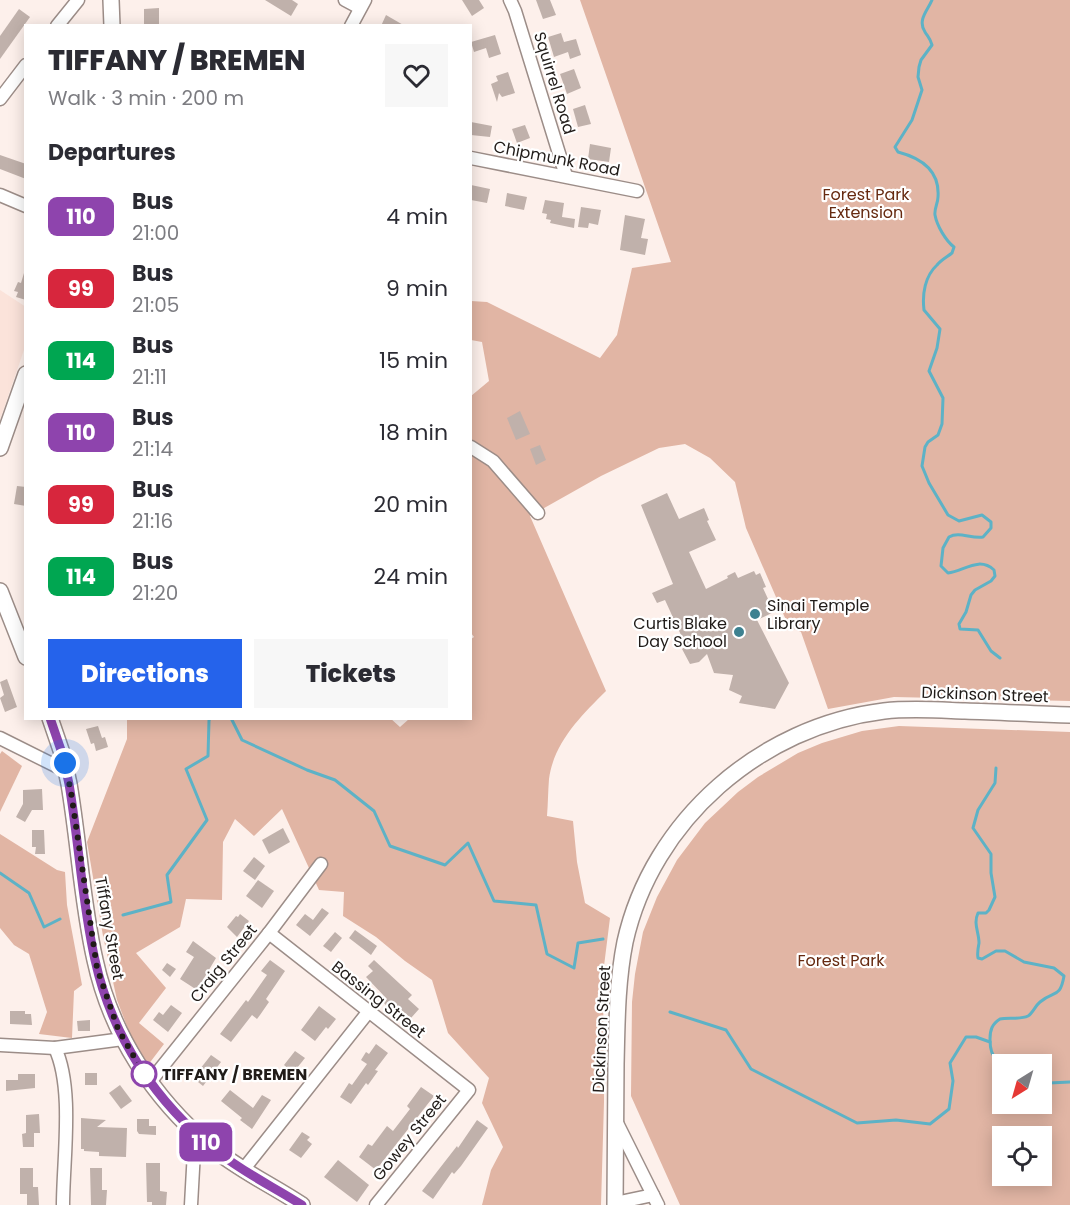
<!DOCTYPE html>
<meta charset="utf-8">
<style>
body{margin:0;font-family:Poppins,sans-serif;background:#f7f7f7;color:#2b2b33;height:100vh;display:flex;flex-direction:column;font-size:22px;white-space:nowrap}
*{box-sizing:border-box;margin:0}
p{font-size:20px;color:#7c7c81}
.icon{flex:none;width:33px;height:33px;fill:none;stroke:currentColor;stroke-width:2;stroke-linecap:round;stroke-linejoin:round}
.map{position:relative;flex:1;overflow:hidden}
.drawer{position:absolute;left:24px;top:24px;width:448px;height:696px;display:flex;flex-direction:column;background:#fff;border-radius:0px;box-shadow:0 3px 15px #0003}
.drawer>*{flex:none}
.badge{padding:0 12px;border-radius:9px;font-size:21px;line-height:39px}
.needle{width:39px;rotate:217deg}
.controls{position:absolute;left:992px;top:1054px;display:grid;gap:12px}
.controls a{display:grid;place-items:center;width:60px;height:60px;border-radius:0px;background:#fff;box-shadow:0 3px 15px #0003;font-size:30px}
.you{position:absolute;width:30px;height:30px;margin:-15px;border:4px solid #fff;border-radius:50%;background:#1a73e8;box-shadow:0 0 0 9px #1a73e833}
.map>.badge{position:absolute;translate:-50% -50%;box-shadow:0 0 0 3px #fff}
h2{padding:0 24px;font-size:22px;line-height:54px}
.round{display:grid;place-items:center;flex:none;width:63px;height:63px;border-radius:0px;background:#f7f7f7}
.overview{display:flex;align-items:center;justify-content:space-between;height:102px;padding:0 24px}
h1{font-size:28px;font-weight:800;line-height:45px}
.primary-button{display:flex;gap:12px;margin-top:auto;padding:12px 24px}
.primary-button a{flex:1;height:69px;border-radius:0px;background:#2563eb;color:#fff;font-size:24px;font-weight:800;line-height:69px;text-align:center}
.primary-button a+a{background:#f7f7f7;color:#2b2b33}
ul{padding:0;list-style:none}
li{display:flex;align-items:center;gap:18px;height:72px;padding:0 24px}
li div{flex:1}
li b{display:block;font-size:22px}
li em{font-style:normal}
li .badge{min-width:66px;font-weight:700;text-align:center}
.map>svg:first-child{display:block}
.built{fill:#fbe3da}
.green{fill:#e1b5a4;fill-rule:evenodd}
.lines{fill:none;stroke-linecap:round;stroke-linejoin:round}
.stream{stroke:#5db2c6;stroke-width:3}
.building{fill:#c0b1ab}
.minor-casing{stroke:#9c8d88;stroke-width:15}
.major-casing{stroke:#9c8d88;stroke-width:18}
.minor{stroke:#fff;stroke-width:12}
.major{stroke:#fff;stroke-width:15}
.line-casing{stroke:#fff;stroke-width:14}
.line{stroke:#8e44ad;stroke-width:9}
.walk{stroke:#211c19;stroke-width:6;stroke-dasharray:0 10.8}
.poi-dot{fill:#3d8190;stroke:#fff;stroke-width:2}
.stop-dot{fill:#fff;stroke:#8e44ad;stroke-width:3}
.labels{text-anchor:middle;stroke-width:4.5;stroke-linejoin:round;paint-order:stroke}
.street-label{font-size:16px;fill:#211c19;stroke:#fff}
.park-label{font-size:16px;fill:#662a10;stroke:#fff}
.poi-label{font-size:16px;fill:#211c19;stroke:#fff;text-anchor:start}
.stop-label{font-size:16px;font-weight:bold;fill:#211c19;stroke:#fff;text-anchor:start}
</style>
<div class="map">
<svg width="1070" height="1205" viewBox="0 0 1070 1205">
<rect width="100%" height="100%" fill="#fdf0eb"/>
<polygon class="built" points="0,290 26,307 25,347 0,420"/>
<g class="green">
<path d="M 580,0 L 1070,0 L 1070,701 L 894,697 L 828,709 L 801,632 L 789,627 L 746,528 L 735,482 L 710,458 L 685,444 L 659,448 L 601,476 L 530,516 L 606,691 C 581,716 554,742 549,779 C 548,791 548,804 547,816 L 573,821 L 577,862 L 585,903 L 610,918 L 603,974 L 604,1102 L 601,1205 L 482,1205 L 491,1170 L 503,1147 L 482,1103 L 489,1078 L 448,1033 L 432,980 L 405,961 L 376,937 L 343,916 L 344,892 L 319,890 L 282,809 L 254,836 L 235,819 L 223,842 L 222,900 L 186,899 L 180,927 L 136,953 L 166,988 L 139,1023 L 164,1044 L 148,1065 L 134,1045 L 117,1000 L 103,936 L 87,842 L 127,739 L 127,719 L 390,718 L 400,727 L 409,719 L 471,718 L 471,639 L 474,637 L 471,633 L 471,396 L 489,381 L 482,342 L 471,340 L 471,301 L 487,302 L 600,358 L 617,335 L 632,268 L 671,262 Z"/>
<path d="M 899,726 L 1070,732 L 1070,1205 L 680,1205 L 631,1096 L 632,1002 L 635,974 L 643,932 L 657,897 L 677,860 L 705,823 L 738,792 L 758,777 L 798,753 L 822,743 L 862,731 ZM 1002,1065 L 1041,1065 L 1041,1104 L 1002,1104 ZM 1002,1137 L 1041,1137 L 1041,1176 L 1002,1176 Z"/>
<polygon points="2,751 22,766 0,812 0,754"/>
<polygon points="0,834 57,870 65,872 67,905 82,985 74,991 72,1038 39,1034 47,1012 29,954 14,945 0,928"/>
</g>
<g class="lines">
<g class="stream">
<path d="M 932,0 C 928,10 917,20 925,32 C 928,37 930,38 932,45 L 921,60 L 919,67 L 918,77 L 922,90 L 912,120 L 895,147 L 898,152 C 921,158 940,170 938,197 C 938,203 934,209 935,215 C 937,226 946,241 954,247 L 952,253 C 947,257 941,260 937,265 C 925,276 922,294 924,310 L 940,329 L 937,348 L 929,371 L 943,398 L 942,424 L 938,435 L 928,442 L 925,447 L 922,466 L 929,483 L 948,515 L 959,521 L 982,515 L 991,522 L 991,528 L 983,537 C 971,539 959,531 949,537 L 943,548 L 941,566 L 948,573 C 964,571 979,556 994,570 L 995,576 L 991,581 L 975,590 L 971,595 L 966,612 L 959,624 L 960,629 L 978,630 L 991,651 L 1000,658"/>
<polyline points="231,718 242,740 307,770 335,780 374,811 390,846 445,865 468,843 494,901 536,905 547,954 574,968 578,943 603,939"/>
<path d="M 996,768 L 995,783 L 978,810 L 973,828 L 991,854 L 991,873 L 995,897 L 989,910 L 986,913 L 978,913 C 973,924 979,932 979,943 C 978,948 977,953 978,958 L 982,959 L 996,951 L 1005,951 L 1024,962 L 1054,968 L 1064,976 C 1060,999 1054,990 1040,1002 C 1035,1006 1033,1013 1028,1016 C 1020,1020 1008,1017 1000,1019 C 992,1024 990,1030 990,1039 C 990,1075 1015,1055 1033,1065"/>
<polyline points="0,873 29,893 44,927 60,919"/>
<polyline points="123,915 171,902 167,875 207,820 186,769 208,756 209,720 211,718"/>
<polyline points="670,1012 726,1030 751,1069 857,1123 896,1120 930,1124 949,1109 953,1081 950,1063 966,1037 976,1037 990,1042"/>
<polyline points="1041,1080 1049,1083 1070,1082"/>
</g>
</g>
<g class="building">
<polygon points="265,0 292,0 298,4 291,16"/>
<polygon points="462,0 479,0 484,8 472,16"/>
<polygon points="536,0 550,0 556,15 543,19"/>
<polygon points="159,8 159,26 144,26 144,9"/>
<polygon points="19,9 30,17 0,59 0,36"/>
<polygon points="386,15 405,26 381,26"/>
<polygon points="561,33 564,42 576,39 581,55 570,59 568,52 554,57 548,37"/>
<polygon points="495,35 501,54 489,58 486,48 474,52 471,42"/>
<polygon points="574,69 581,88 567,94 560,74"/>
<polygon points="508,72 515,93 502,97 499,93 497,102 491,84 498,81 496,76"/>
<polygon points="585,105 591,124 578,127 573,109"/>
<polygon points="471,122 492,126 490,137 471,135"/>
<polygon points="525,125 530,138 517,143 512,129"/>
<polygon points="590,144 611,148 609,162 588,159"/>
<polygon points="0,155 26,164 26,179 0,169"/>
<polygon points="471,185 490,189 487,203 471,200"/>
<polygon points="507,193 527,197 524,210 505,206"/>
<polygon points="545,200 564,203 562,217 575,219 574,228 550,223 551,220 546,219 547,214 542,213"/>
<polygon points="581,207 601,210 598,225 589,223 588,228 578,227"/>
<polygon points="625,215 645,219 641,238 648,239 645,255 620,250"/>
<polygon points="24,273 26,274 26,300 16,297 18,292 14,291 18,282 21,283"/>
<polygon points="520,411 530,434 516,440 507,418"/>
<polygon points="540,445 546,460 536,465 530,449"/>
<polygon points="17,486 26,487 26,506 14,504"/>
<polygon points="667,493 679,519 704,508 709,520 707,521 716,540 689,552 706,589 728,578 727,576 735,572 738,578 754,571 756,575 760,573 766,587 763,588 774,612 757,620 789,683 775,709 739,703 742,696 729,690 733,675 714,673 707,654 699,662 690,664 682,649 686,646 665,600 657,603 652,593 673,584 641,505"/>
<polygon points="7,679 17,707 5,712 0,698 4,695 0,682"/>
<polygon points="98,726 102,738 105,737 108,747 96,751 94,743 91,744 86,729"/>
<polygon points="42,789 43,810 32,810 25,822 16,817 23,804 23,790"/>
<polygon points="283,828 290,842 269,854 262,840"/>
<polygon points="32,830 44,830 45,854 35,854 36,847 32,847"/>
<polygon points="254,857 265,866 255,880 243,871"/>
<polygon points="258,880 274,891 262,908 246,896"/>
<polygon points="322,908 329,913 310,936 296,925 305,914 313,920"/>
<polygon points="240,914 249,921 237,937 227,927 236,916 238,917"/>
<polygon points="355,930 377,946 371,955 349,938"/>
<polygon points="335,932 342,938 331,952 323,946"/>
<polygon points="193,941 216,958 197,990 180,979 194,957 186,952"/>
<polygon points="270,960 285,971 266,999 269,1002 260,1015 257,1019 252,1015 231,1042 220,1034 246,1000 248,1002 267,975 261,971"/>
<polygon points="374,960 412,995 408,999 419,1009 411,1018 399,1008 396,1011 392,1007 390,1009 383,1002 387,999 366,977 373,971 368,966"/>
<polygon points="167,963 176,969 170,977 162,970"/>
<polygon points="171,1005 182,1013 168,1032 153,1020 159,1012 163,1015"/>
<polygon points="319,1006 336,1019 328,1029 326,1027 315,1041 301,1030"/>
<polygon points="10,1011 25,1011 25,1014 31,1014 32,1025 10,1024"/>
<polygon points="90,1020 90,1031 78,1031 77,1021"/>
<polygon points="376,1044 388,1053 375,1070 378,1071 368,1085 366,1083 351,1104 340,1097 349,1083 352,1085 367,1064 361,1060 366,1052 369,1054"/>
<polygon points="295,1051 305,1058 293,1073 284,1065"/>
<polygon points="211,1055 221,1062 203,1086 193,1078"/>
<rect x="85" y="1073" width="12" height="12"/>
<polygon points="18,1074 35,1074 35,1088 6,1091 6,1080 18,1080"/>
<polygon points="120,1085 132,1101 121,1109 109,1093"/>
<polygon points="421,1087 434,1096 376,1170 359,1157 368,1144 372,1146 387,1126 393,1131 410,1109 407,1106"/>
<polygon points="230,1090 253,1108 262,1095 271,1100 252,1129 240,1120 242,1118 221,1101"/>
<polygon points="39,1114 40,1133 34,1133 34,1147 23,1147 22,1134 26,1133 26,1115"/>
<polygon points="81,1118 106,1120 97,1127 127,1128 126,1157 99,1156 99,1152 84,1151 84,1149 81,1149"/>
<polygon points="137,1119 149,1119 149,1126 156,1126 156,1135 139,1134 137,1131"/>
<polygon points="477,1120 488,1128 461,1166 454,1174 452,1172 433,1199 422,1191 457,1146 458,1148"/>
<polygon points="302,1132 310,1137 307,1140 312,1144 301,1158 289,1150"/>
<polygon points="338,1160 369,1185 357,1202 324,1177"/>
<polygon points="146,1163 160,1163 160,1191 167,1192 166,1205 152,1205 152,1202 147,1202"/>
<polygon points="20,1168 33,1168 33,1187 38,1187 39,1205 27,1205 27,1194 20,1194"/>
<polygon points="90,1168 102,1168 102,1190 107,1190 106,1205 91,1205"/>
</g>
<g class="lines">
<defs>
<g id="minor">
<polyline points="345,0 360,8"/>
<polyline points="510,0 515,11 566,176"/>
<polyline points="57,26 78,0"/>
<polyline points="351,26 365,0"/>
<polyline points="0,99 26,65"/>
<polyline points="471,158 637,191"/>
<polyline points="0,195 26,206"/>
<polyline points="471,447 493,461 538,513"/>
<polyline points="0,738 66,771"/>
<polyline points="269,933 469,1090 376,1205"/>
<polyline points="0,1045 55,1048 123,1039"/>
<path d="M 55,1048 C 74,1088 63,1160 63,1205"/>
<polyline points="150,1082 269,933 321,864"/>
<polyline points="617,1123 658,1205"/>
<polyline points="243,1170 369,1011"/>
<polyline points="615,1203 653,1195"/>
<polyline points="191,1205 195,1133"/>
</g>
<g id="major">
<polyline points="111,0 112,26"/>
<polyline points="0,448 26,374"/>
<polyline points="0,591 26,657"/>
<path d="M 50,718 L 63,756 L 69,784 C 79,843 82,903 95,960 C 111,1034 153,1098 210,1146 C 239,1170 272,1185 302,1205"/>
<path d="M 615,1205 C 615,1158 616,1111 616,1064 C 617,1023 617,982 625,942 C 652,820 761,726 884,711 C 911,708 938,710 965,711 C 1000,712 1035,714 1070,715"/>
</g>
</defs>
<use href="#minor" class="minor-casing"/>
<use href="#major" class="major-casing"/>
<use href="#minor" class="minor"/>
<use href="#major" class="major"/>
</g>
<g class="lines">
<defs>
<path id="line" d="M 50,718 L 63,756 L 69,784 C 79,843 82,903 95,960 C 112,1037 156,1103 218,1152 C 244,1173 274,1187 302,1205"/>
</defs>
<use href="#line" class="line-casing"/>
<use href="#line" class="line"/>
<polyline class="walk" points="65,763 71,792 97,968 118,1029 144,1074"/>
</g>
<g class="poi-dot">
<circle cx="755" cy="614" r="6"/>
<circle cx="739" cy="632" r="6"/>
</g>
<circle class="stop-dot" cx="144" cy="1074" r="12"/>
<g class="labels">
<g class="street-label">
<text transform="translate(555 83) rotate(73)" y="6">Squirrel Road</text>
<text transform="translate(557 158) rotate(11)" y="6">Chipmunk Road</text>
<text transform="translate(985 694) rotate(2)" y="6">Dickinson Street</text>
<text transform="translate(110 928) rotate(80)" y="6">Tiffany Street</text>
<text transform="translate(223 963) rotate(-51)" y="6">Craig Street</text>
<text transform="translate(379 999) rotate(38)" y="6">Bassing Street</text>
<text transform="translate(601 1029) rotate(-87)" y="6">Dickinson Street</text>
<text transform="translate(409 1137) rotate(-51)" y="6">Gowey Street</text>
</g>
<g class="park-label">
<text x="866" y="200">Forest Park<tspan x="866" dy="18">Extension</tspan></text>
<text x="841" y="966">Forest Park</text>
</g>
<g class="poi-label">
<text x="767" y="611">Sinai Temple<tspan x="767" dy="18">Library</tspan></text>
<text x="727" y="629" text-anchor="end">Curtis Blake<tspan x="727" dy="18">Day School</tspan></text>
</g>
<g class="stop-label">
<text x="162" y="1080">TIFFANY / BREMEN</text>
</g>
</g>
</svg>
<div class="controls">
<a><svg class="needle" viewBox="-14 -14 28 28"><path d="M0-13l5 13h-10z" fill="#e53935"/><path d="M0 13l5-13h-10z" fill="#7c7c81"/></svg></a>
<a><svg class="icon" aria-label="locate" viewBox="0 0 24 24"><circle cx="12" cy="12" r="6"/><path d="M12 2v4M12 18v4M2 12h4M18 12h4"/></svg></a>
</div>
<div class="you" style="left:65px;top:763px"></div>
<b class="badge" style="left:206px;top:1142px;background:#8e44ad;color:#fff">110</b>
<section class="drawer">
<div class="overview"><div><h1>TIFFANY / BREMEN</h1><p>Walk · 3 min · 200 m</p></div><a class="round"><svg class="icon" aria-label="heart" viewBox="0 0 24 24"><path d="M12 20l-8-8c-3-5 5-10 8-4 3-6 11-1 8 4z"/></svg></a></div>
<h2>Departures</h2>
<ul>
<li><span class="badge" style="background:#8e44ad;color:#fff">110</span><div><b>Bus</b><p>21:00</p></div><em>4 min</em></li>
<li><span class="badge" style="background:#d7263d;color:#fff">99</span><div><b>Bus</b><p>21:05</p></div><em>9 min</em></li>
<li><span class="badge" style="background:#00a651;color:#fff">114</span><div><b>Bus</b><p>21:11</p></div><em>15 min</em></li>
<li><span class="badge" style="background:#8e44ad;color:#fff">110</span><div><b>Bus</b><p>21:14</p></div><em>18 min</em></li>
<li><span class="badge" style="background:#d7263d;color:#fff">99</span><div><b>Bus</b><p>21:16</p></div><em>20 min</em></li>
<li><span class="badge" style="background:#00a651;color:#fff">114</span><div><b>Bus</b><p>21:20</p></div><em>24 min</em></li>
</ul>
<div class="primary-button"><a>Directions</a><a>Tickets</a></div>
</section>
</div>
